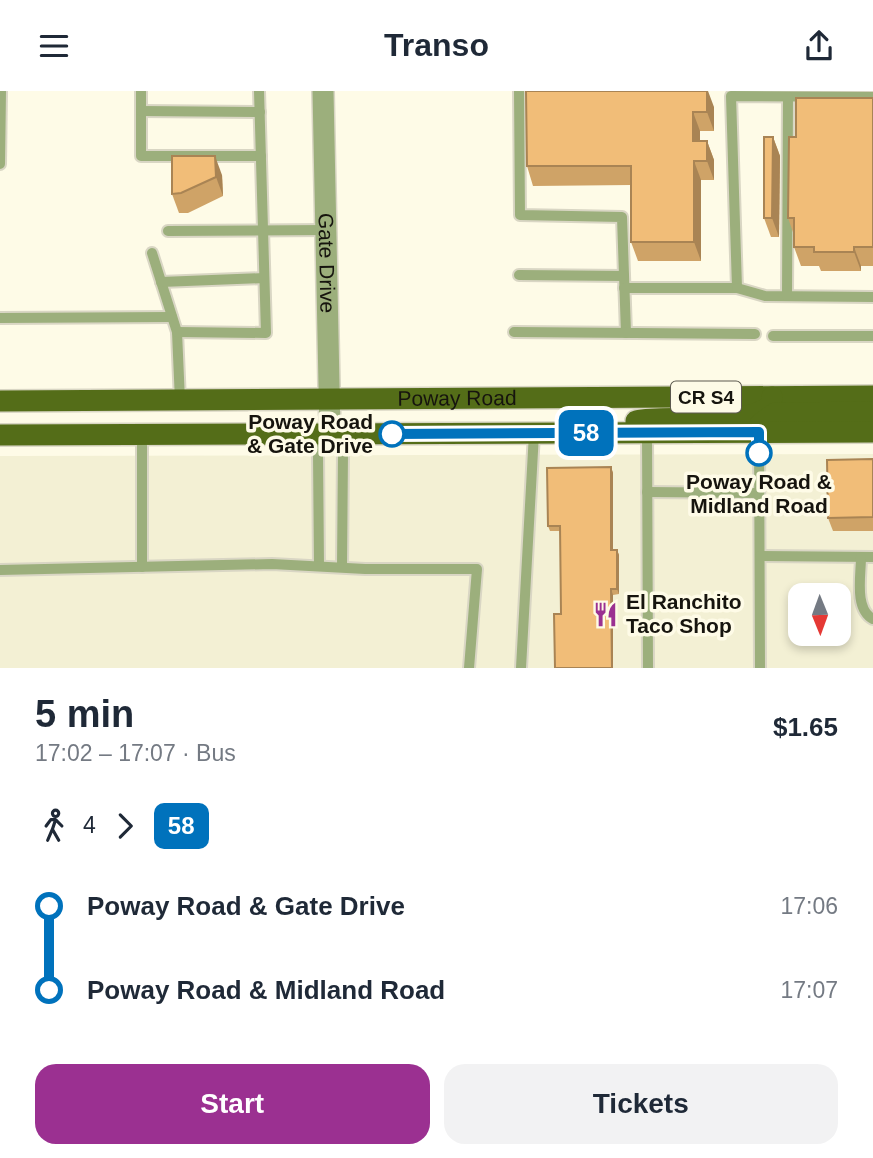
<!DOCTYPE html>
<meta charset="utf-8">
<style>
body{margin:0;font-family:Arial,sans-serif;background:#f2f2f3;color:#1f2937;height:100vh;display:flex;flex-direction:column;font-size:26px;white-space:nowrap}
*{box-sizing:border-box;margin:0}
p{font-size:23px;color:#747a83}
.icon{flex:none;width:38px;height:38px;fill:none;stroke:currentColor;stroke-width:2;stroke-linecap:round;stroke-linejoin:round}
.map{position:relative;height:577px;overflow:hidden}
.details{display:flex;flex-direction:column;background:#fff;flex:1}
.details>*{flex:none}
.badge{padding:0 14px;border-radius:10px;font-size:24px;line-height:46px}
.needle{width:46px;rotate:179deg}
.controls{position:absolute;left:788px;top:492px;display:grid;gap:14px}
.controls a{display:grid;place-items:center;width:63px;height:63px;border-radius:14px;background:#fff;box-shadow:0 4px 10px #0003;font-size:35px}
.map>.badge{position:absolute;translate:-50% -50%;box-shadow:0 0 0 4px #fff}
.legs{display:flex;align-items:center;gap:10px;height:77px;padding:0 35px;font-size:23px}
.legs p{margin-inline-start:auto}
.head{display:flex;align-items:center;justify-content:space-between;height:119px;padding:0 35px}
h1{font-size:38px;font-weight:600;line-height:52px}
.primary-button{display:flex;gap:14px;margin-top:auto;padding:14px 35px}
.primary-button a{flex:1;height:80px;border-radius:21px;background:#9b3091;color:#fff;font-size:28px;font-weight:600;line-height:80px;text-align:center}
.primary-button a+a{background:#f2f2f3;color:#1f2937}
ul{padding:0 35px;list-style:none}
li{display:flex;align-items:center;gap:24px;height:84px;font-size:26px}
li i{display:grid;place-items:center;width:10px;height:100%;margin:0 9px;background:currentColor}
li i::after{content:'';width:18px;height:18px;margin:-9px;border:5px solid;border-radius:50%;background:#fff}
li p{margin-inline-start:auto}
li:first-child i{background:linear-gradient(#0000 50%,currentColor 0)}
li:last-child i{background:linear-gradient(currentColor 50%,#0000 0)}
header{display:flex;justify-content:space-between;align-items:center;height:91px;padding:0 35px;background:#fff;font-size:32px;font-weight:600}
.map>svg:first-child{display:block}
.built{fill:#f3f0d4;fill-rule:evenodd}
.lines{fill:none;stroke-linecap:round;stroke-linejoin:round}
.service-casing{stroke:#d9d6c4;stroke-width:14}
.minor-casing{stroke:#d9d6c4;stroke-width:24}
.primary-casing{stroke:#d9d6c4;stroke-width:24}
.service{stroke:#9caf7c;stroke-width:10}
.minor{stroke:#9caf7c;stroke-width:21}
.primary{stroke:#546d18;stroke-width:21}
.wall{fill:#cfa367}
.shaded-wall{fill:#a98454}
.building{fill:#f1bd78;stroke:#a98454;stroke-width:2}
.line-1-casing{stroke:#fff;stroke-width:16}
.line-1{stroke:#0072bc;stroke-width:10}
.stop-1-dot{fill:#fff;stroke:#0072bc;stroke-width:3.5}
.labels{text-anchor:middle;stroke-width:7;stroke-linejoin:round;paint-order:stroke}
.shield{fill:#fefbe7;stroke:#5c594f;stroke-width:2}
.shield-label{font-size:19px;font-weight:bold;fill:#16140e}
.street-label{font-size:21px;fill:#16140e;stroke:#fefbe7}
.stop-label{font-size:21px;font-weight:bold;fill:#16140e;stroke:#fefbe7;text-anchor:end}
.poi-label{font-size:21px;font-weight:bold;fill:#16140e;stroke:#fefbe7;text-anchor:start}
</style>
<header><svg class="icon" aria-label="menu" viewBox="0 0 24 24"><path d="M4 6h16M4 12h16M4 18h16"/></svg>Transo<svg class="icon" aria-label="share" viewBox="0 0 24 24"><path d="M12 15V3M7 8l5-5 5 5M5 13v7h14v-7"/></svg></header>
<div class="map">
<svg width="873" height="577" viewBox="0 0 873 577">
<rect width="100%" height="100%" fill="#fefbe7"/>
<path class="built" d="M 873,363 L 873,577 L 0,577 L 0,365 ZM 800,504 L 838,504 L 838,542 L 800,542 Z"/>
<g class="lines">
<defs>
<g id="service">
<polyline points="141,0 141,65 261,65"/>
<polyline points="519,0 520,124 622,126 626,242"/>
<polyline points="141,20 260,21"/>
<polyline points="0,73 1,0"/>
<polyline points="168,140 326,139"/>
<polyline points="152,162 177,241 180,310"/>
<polyline points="519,184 624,185"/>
<polyline points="161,191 264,187"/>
<polyline points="624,197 737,197 731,5 873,6"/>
<polyline points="737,197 765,205 873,206"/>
<polyline points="787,205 788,6"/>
<polyline points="0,227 172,226"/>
<polyline points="177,241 266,242 259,0"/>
<polyline points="514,241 755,243"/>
<polyline points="773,245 873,245"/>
<polyline points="647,341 648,577"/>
<polyline points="759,341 760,577"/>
<polyline points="142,344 142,476"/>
<polyline points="647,401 759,402"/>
<polyline points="760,465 873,466"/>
<path d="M 861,466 C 861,484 854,518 873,528"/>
<polyline points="319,474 318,362 330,343 343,361 342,476"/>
<polyline points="0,479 272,473 365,478 477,478 469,577"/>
<polyline points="521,577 534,342"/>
</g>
<g id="minor">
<path id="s1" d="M 323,0 L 330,343"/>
</g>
<g id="primary">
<path id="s2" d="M 0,310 L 873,305"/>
<path d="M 636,330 C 674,322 742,338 771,314 L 772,306"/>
<polyline points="760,333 775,322 873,321"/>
<polyline points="0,344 873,341"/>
</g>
</defs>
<use href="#service" class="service-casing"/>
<use href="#minor" class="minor-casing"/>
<use href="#primary" class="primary-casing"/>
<use href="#service" class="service"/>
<use href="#minor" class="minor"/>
<use href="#primary" class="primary"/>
</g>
<g class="wall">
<polygon points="526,0 714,16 714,40 700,40 700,50 707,50 714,69 714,89 701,89 701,170 638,170 631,151 631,94 533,95 527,75"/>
<polygon points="873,7 873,175 861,175 861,180 821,180 819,175 801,175 794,156 794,144 788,127 796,46"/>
<polygon points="773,46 780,65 779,146 771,146 764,127"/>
<polygon points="222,84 223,105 188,122 179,122 172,103"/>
<polygon points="873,368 873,440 833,440 828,427"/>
<polygon points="611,376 613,382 613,459 617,459 619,464 619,503 613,504 613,577 555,577 561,523 560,440 550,440 548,435"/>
</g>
<g class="shaded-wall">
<polygon points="707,0 708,0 714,16 714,40 707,21"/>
<polygon points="693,21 700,40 700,69 693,50"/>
<polygon points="773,46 780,65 779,146 772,127"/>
<polygon points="707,50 714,69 714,89 707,70"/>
<polygon points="215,65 222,84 223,105 216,86"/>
<polygon points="694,70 701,89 701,170 694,151"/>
<polygon points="854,156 861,175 861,180 854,161"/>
<polygon points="611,376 613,382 613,464 611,459"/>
<polygon points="617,459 619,464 619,503 617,498"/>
<polygon points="611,498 613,504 613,577 612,577"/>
</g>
<g class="building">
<polygon points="526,0 707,0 707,21 693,21 693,50 707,50 707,70 694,70 694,151 631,151 631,75 527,75"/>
<polygon points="796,7 873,7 873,156 854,156 854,161 814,161 814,156 794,156 794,127 788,127 789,46 796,46"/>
<polygon points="764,46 773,46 772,127 764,127"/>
<polygon points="172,65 215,65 216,86 181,102 172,103"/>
<polygon points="873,368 873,426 828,427 827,369"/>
<polygon points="611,376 611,459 617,459 617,498 611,498 612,577 555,577 554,523 561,523 560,435 548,435 547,377"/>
</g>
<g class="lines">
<defs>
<polyline id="line-1" points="392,343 759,341 759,362"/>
</defs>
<use href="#line-1" class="line-1-casing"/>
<use href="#line-1" class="line-1"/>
</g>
<defs>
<symbol id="restaurant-bare" viewBox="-9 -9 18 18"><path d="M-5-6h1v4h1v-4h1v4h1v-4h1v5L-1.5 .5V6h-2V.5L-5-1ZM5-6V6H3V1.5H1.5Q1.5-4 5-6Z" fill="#9b3091" stroke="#fefbe7" stroke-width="2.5" paint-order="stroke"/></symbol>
</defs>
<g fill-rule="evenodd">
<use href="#restaurant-bare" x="588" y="506" width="35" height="35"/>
</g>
<g class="stop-1-dot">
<circle cx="392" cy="343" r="12"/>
<circle cx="759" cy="362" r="12"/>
</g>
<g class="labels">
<rect class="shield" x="671" y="290.5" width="70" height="31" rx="5"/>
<g class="shield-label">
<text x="706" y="313">CR S4</text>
</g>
<g class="street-label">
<text dy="7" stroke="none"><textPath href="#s1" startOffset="172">Gate Drive</textPath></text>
<text dy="7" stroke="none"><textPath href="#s2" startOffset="457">Poway Road</textPath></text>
</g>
<g class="stop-label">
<text x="373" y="338">Poway Road<tspan x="373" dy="24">&amp; Gate Drive</tspan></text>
<text x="759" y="398" text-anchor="middle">Poway Road &amp;<tspan x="759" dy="24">Midland Road</tspan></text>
</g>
<g class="poi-label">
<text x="626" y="518">El Ranchito<tspan x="626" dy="24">Taco Shop</tspan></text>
</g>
</g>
</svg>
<div class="controls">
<a><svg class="needle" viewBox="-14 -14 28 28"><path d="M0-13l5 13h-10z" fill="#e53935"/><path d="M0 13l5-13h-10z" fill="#747a83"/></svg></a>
</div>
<b class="badge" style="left:586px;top:342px;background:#0072bc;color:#fff">58</b>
</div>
<section class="details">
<div class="head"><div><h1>5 min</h1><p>17:02 – 17:07 · Bus</p></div><b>$1.65</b></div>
<div class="legs"><svg class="icon" aria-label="walk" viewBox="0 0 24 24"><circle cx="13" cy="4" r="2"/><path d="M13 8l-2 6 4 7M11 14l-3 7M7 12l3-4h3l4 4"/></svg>4<svg class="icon" aria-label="forward" viewBox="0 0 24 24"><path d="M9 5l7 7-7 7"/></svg><b class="badge" style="background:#0072bc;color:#fff">58</b></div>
<ul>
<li><i style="color:#0072bc"></i><b>Poway Road &amp; Gate Drive</b><p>17:06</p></li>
<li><i style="color:#0072bc"></i><b>Poway Road &amp; Midland Road</b><p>17:07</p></li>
</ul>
<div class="primary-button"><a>Start</a><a>Tickets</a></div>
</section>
